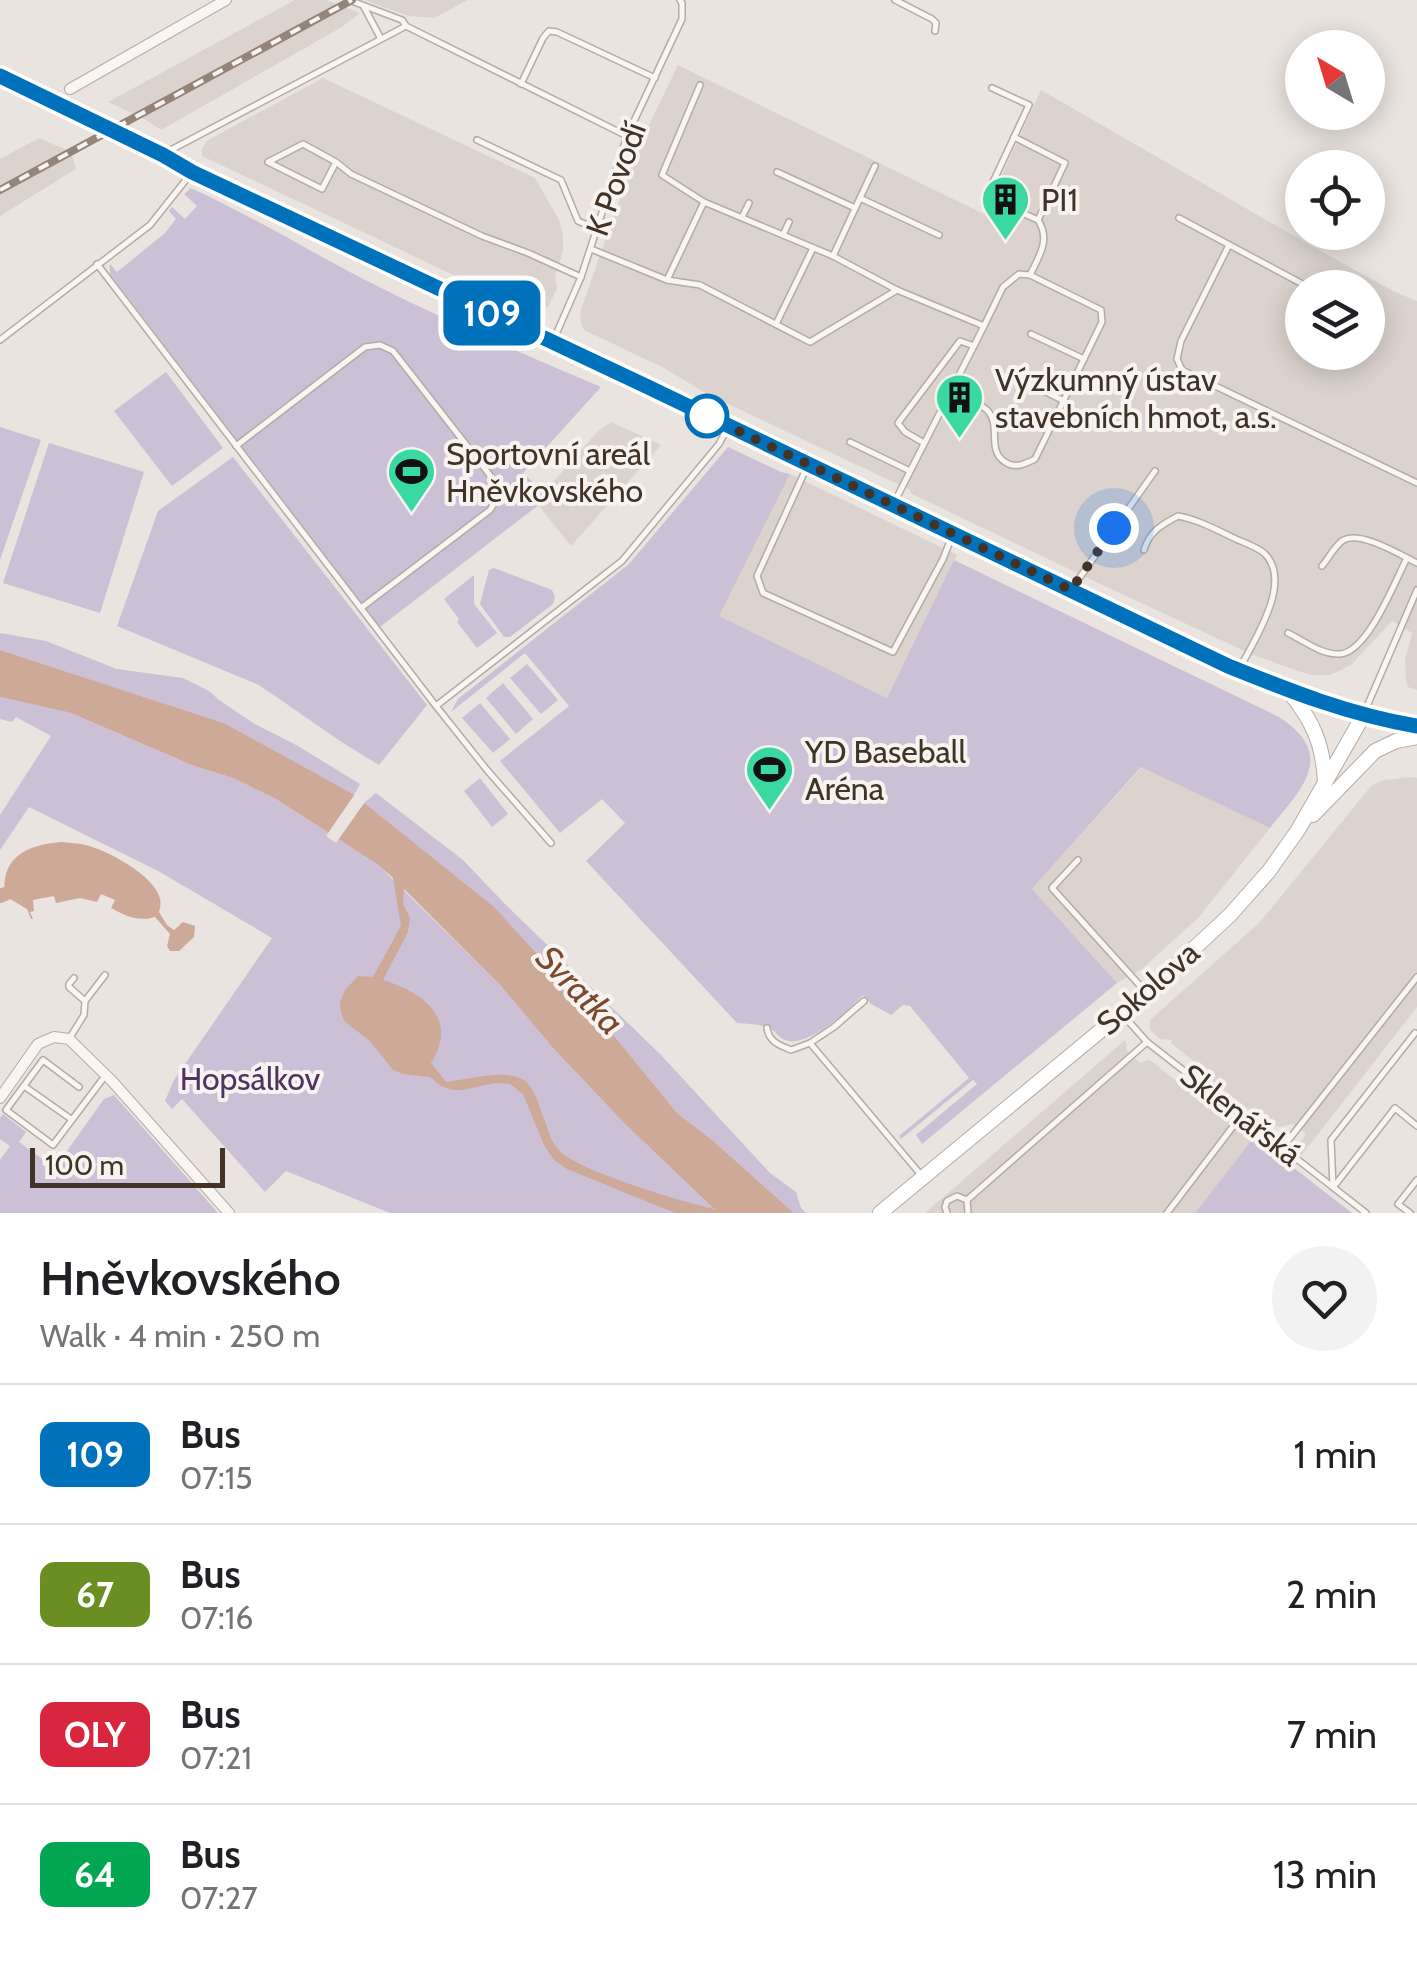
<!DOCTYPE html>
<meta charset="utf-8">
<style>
body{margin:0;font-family:Cabin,sans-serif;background:#f2f2f2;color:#202124;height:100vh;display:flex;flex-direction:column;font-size:38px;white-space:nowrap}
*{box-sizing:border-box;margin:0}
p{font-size:32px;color:#757577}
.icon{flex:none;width:55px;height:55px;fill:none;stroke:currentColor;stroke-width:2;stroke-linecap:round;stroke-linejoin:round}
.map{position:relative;height:1213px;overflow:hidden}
.sheet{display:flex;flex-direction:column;background:#fff;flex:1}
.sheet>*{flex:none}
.badge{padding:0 20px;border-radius:15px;font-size:35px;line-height:65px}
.needle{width:65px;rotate:322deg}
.tools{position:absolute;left:1285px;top:30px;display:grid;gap:20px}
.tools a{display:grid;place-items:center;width:100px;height:100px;border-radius:50%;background:#fff;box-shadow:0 5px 25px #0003;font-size:50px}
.scale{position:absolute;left:30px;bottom:25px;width:195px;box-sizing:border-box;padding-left:10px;border:5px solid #433327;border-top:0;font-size:28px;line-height:35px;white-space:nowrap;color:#433327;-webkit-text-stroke:8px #f7f3f0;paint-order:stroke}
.you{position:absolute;width:50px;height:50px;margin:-25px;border:8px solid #fff;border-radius:50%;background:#1a73e8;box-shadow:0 0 0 15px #1a73e833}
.map>.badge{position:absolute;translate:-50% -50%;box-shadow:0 0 0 5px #fff}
.round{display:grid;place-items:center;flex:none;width:105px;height:105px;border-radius:52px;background:#f2f2f2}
.head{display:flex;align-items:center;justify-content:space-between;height:170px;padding:0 40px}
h1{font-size:48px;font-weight:600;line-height:75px}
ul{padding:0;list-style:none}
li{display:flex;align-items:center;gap:30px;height:140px;padding:0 40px;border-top:2px solid #e0e0e0}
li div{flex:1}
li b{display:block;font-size:38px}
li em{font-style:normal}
li .badge{min-width:110px;font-weight:700;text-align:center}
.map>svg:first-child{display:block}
.built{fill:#dcd3ce;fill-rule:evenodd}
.green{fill:#cbc0d5}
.water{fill:#cda998;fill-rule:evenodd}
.pier{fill:#eae4e0}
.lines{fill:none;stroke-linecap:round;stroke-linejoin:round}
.canal{stroke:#cda998;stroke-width:14}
.primary-tunnel{stroke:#c9c1bb;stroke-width:15;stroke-dasharray:15 8;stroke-linecap:butt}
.lane-casing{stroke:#b5aba5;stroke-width:8}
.street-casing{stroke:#b5aba5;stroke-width:12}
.secondary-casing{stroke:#b5aba5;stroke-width:16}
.primary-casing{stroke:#b7a89e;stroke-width:18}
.lane{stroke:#f8f5f3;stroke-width:5}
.street{stroke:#f8f5f3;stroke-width:10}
.secondary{stroke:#fff;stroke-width:14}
.primary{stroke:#fff;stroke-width:15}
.rail-casing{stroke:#958478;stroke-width:8}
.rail{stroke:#f7f3f0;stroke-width:4;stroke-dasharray:11;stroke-linecap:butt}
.line-casing{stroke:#fff;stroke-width:22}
.line{stroke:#0072bc;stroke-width:15}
.walk{stroke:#433327;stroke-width:10;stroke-dasharray:0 18}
.stop-dot{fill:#fff;stroke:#0072bc;stroke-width:5}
.labels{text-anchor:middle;stroke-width:8;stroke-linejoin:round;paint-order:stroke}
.street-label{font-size:32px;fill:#433327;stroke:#f7f3f0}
.poi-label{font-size:32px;fill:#433327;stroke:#f7f3f0;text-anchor:start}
.park-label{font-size:32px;fill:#4f3360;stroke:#f7f3f0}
.water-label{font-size:35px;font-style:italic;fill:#7a492e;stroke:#f7f3f0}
</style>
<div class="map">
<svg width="1417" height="1213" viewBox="0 0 1417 1213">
<rect width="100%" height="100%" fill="#eae4e0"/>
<g class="built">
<polygon points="295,0 326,0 360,13 342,27 161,130 146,120 108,102"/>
<polygon points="364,0 468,0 434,18 409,16"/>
<path d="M 678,65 L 984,214 L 1041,90 L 1308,244 L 1393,291 L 1417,301 L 1417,690 L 1408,687 L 1406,681 L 1405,660 L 1412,633 L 1392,621 L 1351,665 L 1330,675 L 1312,675 L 1304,673 L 1253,655 L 1096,582 L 910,493 L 910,490 L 707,394 L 664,368 L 584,330 L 581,325 L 580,313 L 601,252 L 639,145 ZM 1302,288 L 1368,288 L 1368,352 L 1302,352 Z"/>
<polygon points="323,78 535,178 559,220 563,235 563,251 555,276 557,289 548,307 534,313 202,156 202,149 208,140"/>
<polygon points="39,138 71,152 76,169 0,216 0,159"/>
<polygon points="611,422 661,445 571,546 539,506 553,495 546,490 598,431"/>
<polygon points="790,474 957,555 887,698 718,616"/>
<polygon points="1142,767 1270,828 1199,917 1142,969 1117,983 1032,889"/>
<polygon points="1410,777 1417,778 1417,1007 1301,1156 1298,1146 1306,1134 1293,1124 1279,1127 1266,1123 1213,1082 1211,1075 1171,1043 1172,1040 1160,1039 1150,1030 1150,1020 1260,922 1372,785 1384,780"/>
<polygon points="1125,1040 1127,1045 1126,1050 1140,1063 1147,1060 1151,1061 1225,1119 1228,1115 1254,1137 1195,1213 925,1213"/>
</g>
<g class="green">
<path d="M 191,188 C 245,213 296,243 348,271 C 430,314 516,351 601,387 L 523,473 L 535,484 L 553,494 L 380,627 L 110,274 L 110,264 L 117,272 L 165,233 L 176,219 L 169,211 L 172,207 L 185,219 L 197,206 L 184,194 Z"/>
<polygon points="166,372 223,448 172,486 114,411"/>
<polygon points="0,427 41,440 0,560"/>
<polygon points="49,443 144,472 100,613 3,583"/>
<path d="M 728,447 L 781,472 L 790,474 L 719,616 L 887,698 L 954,560 L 1279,717 C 1337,755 1303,787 1270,828 L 1141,767 L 1032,889 L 1117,983 L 922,1144 L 916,1135 L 977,1084 L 973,1080 L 901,1139 L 899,1136 L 969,1078 L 910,1006 L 903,1005 L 891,1015 L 871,1004 L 863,995 C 848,1011 812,1044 789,1041 C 779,1040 777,1032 769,1028 C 761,1024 747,1024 737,1023 L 586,861 L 625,823 L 602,799 L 560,833 L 500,761 L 569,706 L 525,653 L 451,712 L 458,699 L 629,564 Z"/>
<polygon points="233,457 427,705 379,765 343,743 259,685 117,626 158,511"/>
<polygon points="494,568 552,590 555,597 553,604 510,637 504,637 480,604 489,570"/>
<polygon points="474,575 474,604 497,633 477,648 457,622 459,619 444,599"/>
<polygon points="0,633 46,641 117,669 183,678 209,691 219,700 253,723 298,746 360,784 354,795 224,723 0,650"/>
<polygon points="527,664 558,700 541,714 510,678"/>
<polygon points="503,683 533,719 516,734 486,698"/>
<polygon points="0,697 71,713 194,766 233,778 276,799 377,864 501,986 553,1048 624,1123 718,1213 390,1213 286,1171 265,1192 182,1099 172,1109 165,1101 174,1080 272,938 160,872 29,807 0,850 0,815 51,736 16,717 12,722 0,719"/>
<polygon points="480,703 510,739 493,753 462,718"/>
<polygon points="480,778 508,814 492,827 464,791"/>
<polygon points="376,793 463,860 505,904 661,1055 770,1173 796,1192 801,1208 806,1213 794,1213 711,1139 677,1113 598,1016 364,803"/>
<polygon points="114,1095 218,1213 0,1213 0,1160 10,1146 0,1139 0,1118 3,1114 26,1132 19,1142 55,1168 104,1099"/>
<polygon points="1254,1137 1352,1213 1195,1213"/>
</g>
<g class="water">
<path d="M 0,650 L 224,723 L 353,794 L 494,907 L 570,990 L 598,1016 L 677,1113 L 711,1139 L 794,1213 L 675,1213 L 567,1169 L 554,1160 L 544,1145 L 523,1094 L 510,1084 L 495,1083 L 463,1090 L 453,1090 L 441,1086 L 430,1077 L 403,1074 L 393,1070 L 370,1041 L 345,1022 L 341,1013 L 340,1002 L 345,990 L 358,976 L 373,977 L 401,926 L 393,878 L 377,864 L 276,799 L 233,778 L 194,766 L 71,713 L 0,697 ZM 404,889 L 501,986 L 553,1048 L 624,1123 L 714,1209 C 683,1202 583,1172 562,1153 C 551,1144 549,1132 544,1119 C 539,1107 535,1086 522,1079 C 505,1069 466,1080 446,1082 L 431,1063 C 459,1019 424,993 383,980 L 408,932 L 410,918 L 403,904 Z"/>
<path d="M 61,842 C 69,843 78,843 86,845 C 109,851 172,883 159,912 L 167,925 L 174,930 L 183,922 L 195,926 L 194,937 L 179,951 L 170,951 L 167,946 L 170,934 L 155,917 C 138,922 126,916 111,908 L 115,900 L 101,894 L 97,902 L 80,898 L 56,903 L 54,896 L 33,900 L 34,911 L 30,912 L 33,919 L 31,919 L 27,909 L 5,896 C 0,857 27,845 61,842 Z"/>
</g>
<polygon class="pier" points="357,791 367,799 336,843 326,836"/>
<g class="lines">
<polyline class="canal" points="0,896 5,894"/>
<polyline class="primary-tunnel" points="89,120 119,134"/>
<defs>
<g id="lane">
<polyline points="349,0 402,20 406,26 627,136"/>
<polyline points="895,0 932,19 936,23 935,31"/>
<polyline points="364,7 381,39"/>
<polyline points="521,84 543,38 549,31 557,32 655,78"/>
<polyline points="700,85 662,175 704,202"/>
<polyline points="992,88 1029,105 986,197 1038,220"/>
<polyline points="477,140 561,180 578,221 596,229"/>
<polyline points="165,153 406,26"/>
<polyline points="336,162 322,189 268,162 303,144 336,162 351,174 482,236 528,253 581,277"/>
<polyline points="777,172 855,208"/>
<polyline points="860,198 875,166"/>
<polyline points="742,217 749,203"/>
<polyline points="1179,218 1310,288"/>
<polyline points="783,235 789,222"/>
<polyline points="1229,245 1181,341 1177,359 1182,370 1417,483"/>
<polyline points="591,249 667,280 700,285 810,342 897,290 984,326 895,501"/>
<polyline points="833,256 860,198 939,235"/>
<polyline points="97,264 436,706 487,770 551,843"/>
<polyline points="667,280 704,202 833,256 897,290"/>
<polyline points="776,324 813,248"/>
<path d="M 984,326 L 1003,287 L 1019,274 L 1030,275 C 1039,256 1051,240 1038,220 L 1065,163 L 1014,137"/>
<polyline points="1031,334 1084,359"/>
<polyline points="554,339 581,277 627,136 682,19 682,3 680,0"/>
<polyline points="0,340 150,225 189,176"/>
<polyline points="1016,377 1064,401"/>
<path d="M 950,392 C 961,397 978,402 987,410 C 1002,425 986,450 1005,462 C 1015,469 1025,464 1035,459 L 1102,322 L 1101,310 L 1030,275"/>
<polyline points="850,442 910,471"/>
<polyline points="924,443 905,432 898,423 960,341 974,346"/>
<polyline points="236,446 365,347 380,345 393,351 496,483 497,499 490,510 361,608"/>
<polyline points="806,469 757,576 763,593 893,652 943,559 952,536"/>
<path d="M 1144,550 C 1150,531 1161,525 1178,516 C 1199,520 1217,530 1236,539 C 1245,543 1257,547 1264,553 C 1294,581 1254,640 1240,668"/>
<path d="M 1322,566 C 1328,559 1334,547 1342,541 C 1358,529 1401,555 1417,563"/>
<polyline points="1073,587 1155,471"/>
<path d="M 1288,633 C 1304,641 1322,655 1340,654 C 1368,652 1395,581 1407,558"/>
<polyline points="436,706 622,561 719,444 728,427"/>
<polyline points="1365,711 1417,590"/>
<polyline points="1078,860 1052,888 1144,990"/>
<polyline points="74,978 69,984 69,987 85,1001"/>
<polyline points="1123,1015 1147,1042 1366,1213"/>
<path d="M 767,1028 C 769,1042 779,1045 791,1050 L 810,1043 L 921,1175"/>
<polyline points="69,1039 84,1015 85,1001 105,975"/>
<polyline points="810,1043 834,1027 864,1001"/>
<polyline points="24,1086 71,1119"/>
<polyline points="79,1087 43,1060 6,1110 53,1145 105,1076"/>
<polyline points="1283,1147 1417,977"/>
<polyline points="1335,1185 1395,1108 1417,1126"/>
<polyline points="1333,1187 1331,1140 1415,1033"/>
<polyline points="967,1200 1147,1042"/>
<polyline points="947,1213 945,1207 947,1201 957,1196 967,1200 968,1213"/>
<polyline points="1167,1213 1241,1116"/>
<polyline points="1410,1213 1398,1204 1417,1180"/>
</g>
<g id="street">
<polyline points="70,89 226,0"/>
<polyline points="0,1098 38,1044 54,1037 69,1039 112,1081 229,1213"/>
</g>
<g id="secondary">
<path d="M 1289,692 C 1313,721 1323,744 1325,782"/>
<polyline points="1313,815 1375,751 1396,741 1417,737"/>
<polyline points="880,1213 1146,993 1230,915 1269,871 1298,830 1363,716"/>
</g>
<g id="primary">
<polyline points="0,77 89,120"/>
<path d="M 119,134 L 192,172 L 553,342 L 1228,666 C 1289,692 1350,715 1417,726"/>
</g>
</defs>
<use href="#lane" class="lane-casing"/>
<use href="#street" class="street-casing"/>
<use href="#secondary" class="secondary-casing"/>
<use href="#primary" class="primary-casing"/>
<use href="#lane" class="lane"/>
<use href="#street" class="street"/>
<use href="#secondary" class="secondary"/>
<use href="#primary" class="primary"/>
<defs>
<polyline id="rail" points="0,190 352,0"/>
</defs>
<use href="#rail" class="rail-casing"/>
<use href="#rail" class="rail"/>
</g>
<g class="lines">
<defs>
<path id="line" d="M 0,76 L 163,155 L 192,172 L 648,387 L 1228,666 C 1290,691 1350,715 1417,726"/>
</defs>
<use href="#line" class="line-casing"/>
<use href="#line" class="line"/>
<polyline class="walk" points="707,416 1071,590 1114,528"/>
</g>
<defs>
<symbol id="building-pin" viewBox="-11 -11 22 30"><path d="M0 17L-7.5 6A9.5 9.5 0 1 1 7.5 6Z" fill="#3bd9a2" stroke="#f7f3f0"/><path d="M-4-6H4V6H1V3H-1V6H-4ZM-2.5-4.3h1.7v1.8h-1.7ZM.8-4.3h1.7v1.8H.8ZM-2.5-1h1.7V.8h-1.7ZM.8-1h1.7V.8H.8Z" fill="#111"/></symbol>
<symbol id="stadium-pin" viewBox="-11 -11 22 30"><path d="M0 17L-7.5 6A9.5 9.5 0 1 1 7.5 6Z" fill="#3bd9a2" stroke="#f7f3f0"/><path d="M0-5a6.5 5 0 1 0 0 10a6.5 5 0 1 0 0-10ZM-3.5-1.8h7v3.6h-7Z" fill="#111"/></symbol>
</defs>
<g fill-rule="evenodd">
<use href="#building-pin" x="978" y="172" width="55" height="75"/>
<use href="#building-pin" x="932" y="370" width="55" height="75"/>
<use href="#stadium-pin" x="384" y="444" width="55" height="75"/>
<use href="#stadium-pin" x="742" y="742" width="55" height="75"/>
</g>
<circle class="stop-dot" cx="707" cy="416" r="20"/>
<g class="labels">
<g class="street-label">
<text transform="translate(616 179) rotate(-70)" y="11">K Povodí</text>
<text transform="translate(1148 988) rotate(-41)" y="11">Sokolova</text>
<text transform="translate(1241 1115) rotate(38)" y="11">Sklenářská</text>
</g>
<g class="poi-label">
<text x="1041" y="211">PI1</text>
<text x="995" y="391">Výzkumný ústav<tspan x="995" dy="37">stavebních hmot, a.s.</tspan></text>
<text x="446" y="465">Sportovní areál<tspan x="446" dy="37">Hněvkovského</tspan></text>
<text x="805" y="763">YD Baseball<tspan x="805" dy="37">Aréna</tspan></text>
</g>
<g class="park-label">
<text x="250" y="1090">Hopsálkov</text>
</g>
<g class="water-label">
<text transform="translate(580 990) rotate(46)" y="12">Svratka</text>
</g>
</g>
</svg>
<div class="tools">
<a><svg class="needle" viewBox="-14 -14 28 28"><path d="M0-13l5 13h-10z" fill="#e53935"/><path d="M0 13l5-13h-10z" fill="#757577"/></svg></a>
<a><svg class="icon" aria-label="locate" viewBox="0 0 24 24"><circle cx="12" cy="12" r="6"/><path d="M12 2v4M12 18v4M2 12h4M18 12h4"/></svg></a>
<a><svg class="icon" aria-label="layers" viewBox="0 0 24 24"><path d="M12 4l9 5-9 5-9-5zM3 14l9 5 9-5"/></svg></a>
</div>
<div class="scale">100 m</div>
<div class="you" style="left:1114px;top:528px"></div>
<b class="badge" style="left:492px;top:313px;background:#0072bc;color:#fff">109</b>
</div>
<section class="sheet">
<div class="head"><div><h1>Hněvkovského</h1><p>Walk · 4 min · 250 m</p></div><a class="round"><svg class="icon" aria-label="heart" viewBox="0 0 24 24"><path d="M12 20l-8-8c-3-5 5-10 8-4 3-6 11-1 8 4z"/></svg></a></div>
<ul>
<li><span class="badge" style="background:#0072bc;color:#fff">109</span><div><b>Bus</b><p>07:15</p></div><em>1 min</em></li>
<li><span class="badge" style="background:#6b8e23;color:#fff">67</span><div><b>Bus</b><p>07:16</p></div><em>2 min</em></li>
<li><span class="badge" style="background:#d7263d;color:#fff">OLY</span><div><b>Bus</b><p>07:21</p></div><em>7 min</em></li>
<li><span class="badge" style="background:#00a651;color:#fff">64</span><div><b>Bus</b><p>07:27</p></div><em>13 min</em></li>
</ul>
</section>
